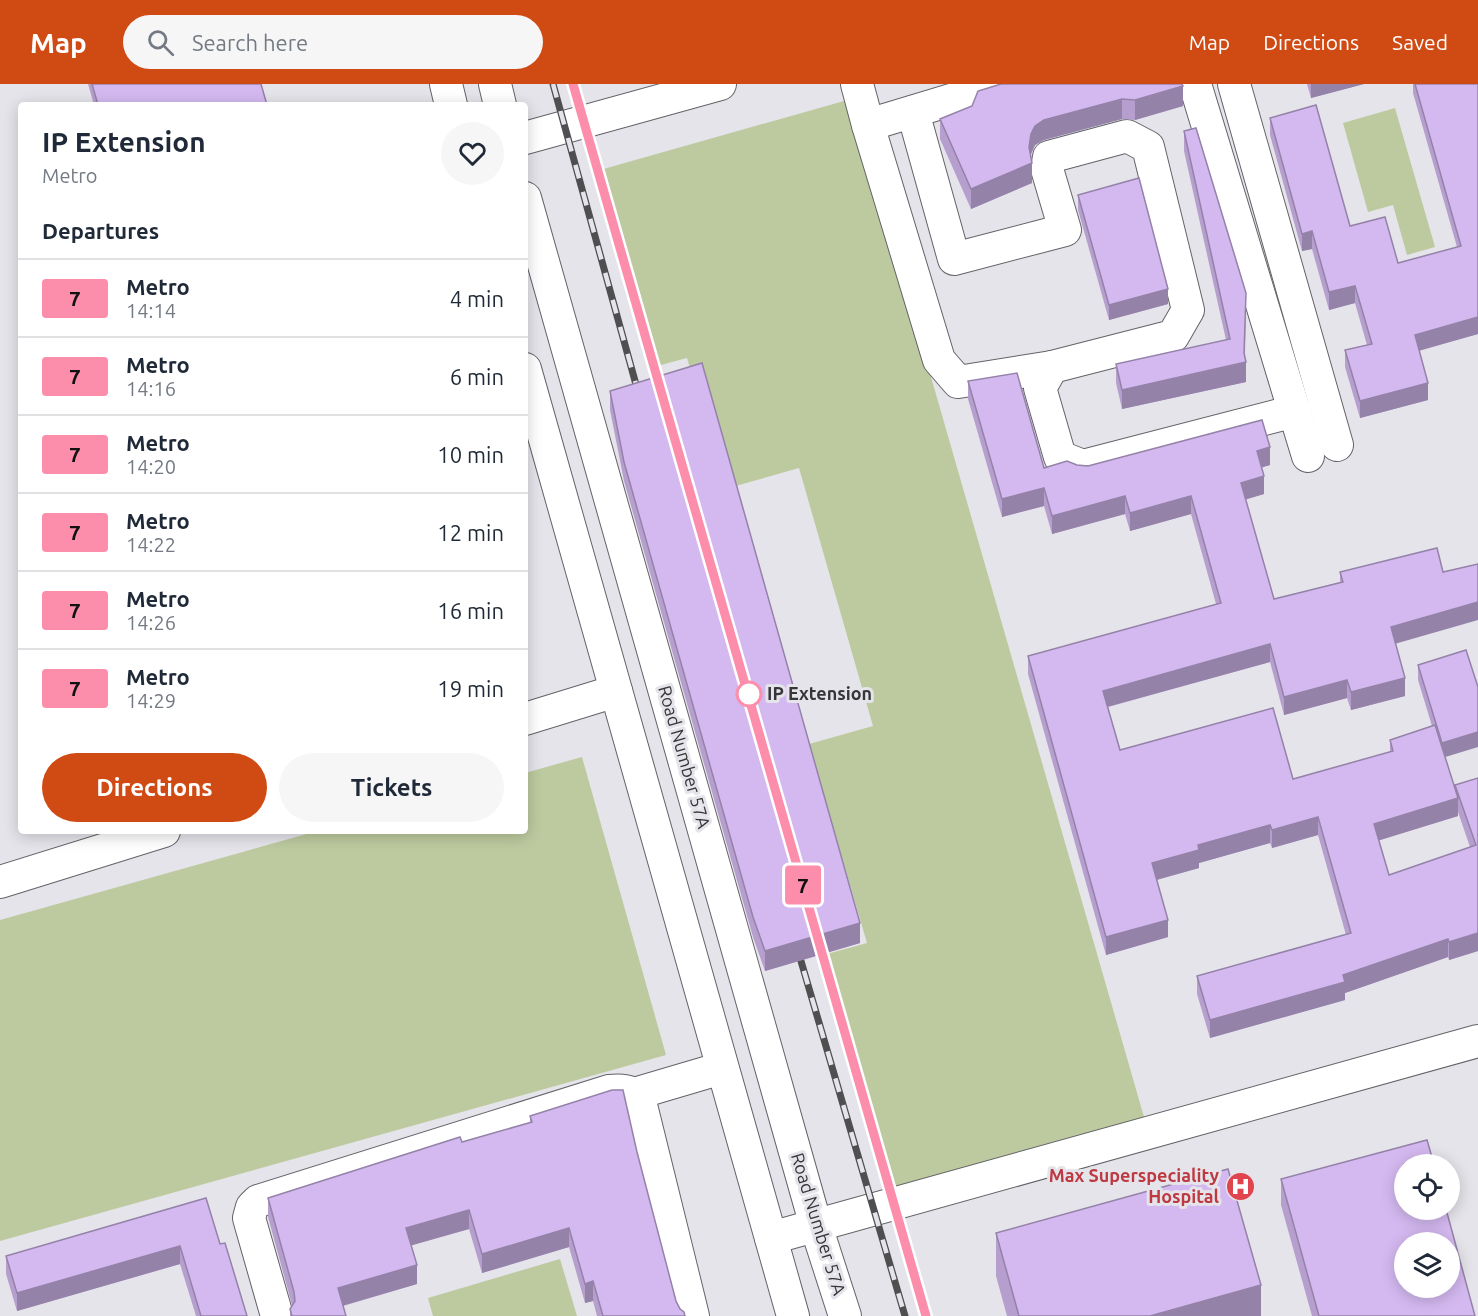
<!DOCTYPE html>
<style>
body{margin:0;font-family:Ubuntu,sans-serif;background:#f6f6f7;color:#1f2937;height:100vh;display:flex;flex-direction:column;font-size:22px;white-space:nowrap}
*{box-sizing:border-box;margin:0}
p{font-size:20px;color:#747a83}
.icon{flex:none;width:33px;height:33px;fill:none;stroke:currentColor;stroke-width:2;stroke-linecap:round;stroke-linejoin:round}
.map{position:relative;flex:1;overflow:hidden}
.side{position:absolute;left:18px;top:18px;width:510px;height:732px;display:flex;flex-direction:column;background:#fff;border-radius:6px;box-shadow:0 3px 15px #0003}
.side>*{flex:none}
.badge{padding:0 12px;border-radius:4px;font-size:21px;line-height:39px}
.buttons{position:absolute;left:1394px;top:1070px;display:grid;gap:12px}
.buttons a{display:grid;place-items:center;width:66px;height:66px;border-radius:50%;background:#fff;box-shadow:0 3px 15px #0003;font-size:30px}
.map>.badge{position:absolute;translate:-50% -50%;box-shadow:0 0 0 3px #fff}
h2{padding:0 24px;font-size:22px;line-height:54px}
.round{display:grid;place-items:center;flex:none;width:63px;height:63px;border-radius:32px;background:#f6f6f7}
.head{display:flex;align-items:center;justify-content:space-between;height:102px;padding:0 24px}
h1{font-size:28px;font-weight:700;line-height:45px}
.primary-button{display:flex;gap:12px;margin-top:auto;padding:12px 24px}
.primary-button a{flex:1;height:69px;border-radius:36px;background:#d04a13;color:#fff;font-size:24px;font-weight:700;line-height:69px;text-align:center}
.primary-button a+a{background:#f6f6f7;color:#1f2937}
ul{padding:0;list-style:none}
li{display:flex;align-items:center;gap:18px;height:78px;padding:0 24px;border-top:2px solid #e0e1e3}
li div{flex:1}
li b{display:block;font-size:22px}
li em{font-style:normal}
li .badge{min-width:66px;font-weight:700;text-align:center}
header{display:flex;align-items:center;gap:36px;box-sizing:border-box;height:84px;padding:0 30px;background:#d04a13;color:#fff}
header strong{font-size:28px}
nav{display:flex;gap:33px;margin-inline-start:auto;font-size:21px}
.search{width:420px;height:54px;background:#f6f6f7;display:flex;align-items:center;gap:15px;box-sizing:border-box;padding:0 21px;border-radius:33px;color:#747a83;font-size:22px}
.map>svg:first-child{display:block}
.green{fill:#bdca9f}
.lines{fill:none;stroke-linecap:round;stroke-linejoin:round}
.minor-casing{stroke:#636368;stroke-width:34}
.minor{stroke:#fff;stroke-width:32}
.rail-casing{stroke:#4f4e51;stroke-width:7}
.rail{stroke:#e5e4ea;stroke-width:4.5;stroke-dasharray:14;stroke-linecap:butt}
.wall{fill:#b69fce;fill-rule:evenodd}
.shaded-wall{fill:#9482a8}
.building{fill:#d4b9f0;stroke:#9482a8;stroke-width:1.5;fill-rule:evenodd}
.line-casing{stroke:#fff;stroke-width:14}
.line{stroke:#fc8eac;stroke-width:9}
.stop-dot{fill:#fff;stroke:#fc8eac;stroke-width:3}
.labels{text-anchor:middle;stroke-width:6;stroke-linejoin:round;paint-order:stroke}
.stop-label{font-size:18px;font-weight:bold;fill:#363638;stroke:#e5e4ea;text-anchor:start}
.street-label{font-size:18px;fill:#363638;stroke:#e5e4ea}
.health-label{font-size:18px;font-weight:bold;fill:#be3a42;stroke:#e5e4ea;text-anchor:end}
</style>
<header>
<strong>Map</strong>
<div class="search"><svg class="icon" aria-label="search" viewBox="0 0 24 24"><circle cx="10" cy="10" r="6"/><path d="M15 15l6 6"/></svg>Search here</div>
<nav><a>Map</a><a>Directions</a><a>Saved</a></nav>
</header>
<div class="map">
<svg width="1478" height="1232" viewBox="0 0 1478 1232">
<rect width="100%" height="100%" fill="#e5e4ea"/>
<g class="green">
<polygon points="851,15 1144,1033 894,1103 827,870 867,859 809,660 873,642 799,384 725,405 687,274 657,282 600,86"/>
<polygon points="1395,24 1435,163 1407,171 1393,121 1368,128 1343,39"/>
<polygon points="582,673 666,971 0,1157 0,836 317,747 525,747 525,689"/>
<polygon points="560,1175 577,1232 433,1232 428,1214"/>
</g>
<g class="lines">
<defs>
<g id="minor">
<polyline points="446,0 451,21"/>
<polyline points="495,0 500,21"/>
<polyline points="857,0 868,41 1004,0"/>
<polyline points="1195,0 1308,372"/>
<polyline points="1234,0 1337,361"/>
<polyline points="913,28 954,175 1065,146 1047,85 1049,73 1127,52 1148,63 1188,226 1173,252 1052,283 1040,304 1060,373 1083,382 1295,327"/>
<polyline points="868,41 939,276 958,298 1052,283"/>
<polyline points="525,54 720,0"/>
<polyline points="525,114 816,1142 845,1232"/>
<polyline points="525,285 793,1232"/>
<polyline points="525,635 616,607"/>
<polyline points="0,798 164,747"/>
<polyline points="634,1010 722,984"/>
<polyline points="771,1154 1478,957"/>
<path d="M 277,1232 L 249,1134 L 252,1123 L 258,1117 L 609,1007 C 621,1006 629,1006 639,1013 L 693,1232"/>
</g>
</defs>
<use href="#minor" class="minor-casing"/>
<use href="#minor" class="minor"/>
<defs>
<g id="rail">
<polyline points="553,0 640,315"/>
<polyline points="573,0 661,309"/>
<polyline points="818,854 927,1232"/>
<polyline points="796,860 905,1232"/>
</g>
</defs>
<use href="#rail" class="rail-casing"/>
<use href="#rail" class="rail"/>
</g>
<g class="wall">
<polygon points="88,0 261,0 267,21 94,21"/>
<polygon points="1001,0 1183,22 1135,36 1122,35 1044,56 1035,61 1031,70 1032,99 971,125 940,55 940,35 972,22"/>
<polygon points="1307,0 1364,0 1311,14"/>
<polygon points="1413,0 1478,0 1478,250 1419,266 1428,316 1360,334 1345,283 1345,266 1367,261 1355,219 1329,226 1312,165 1302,167 1270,51 1270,34 1350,142 1398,179 1457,163 1413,9"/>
<polygon points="1184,47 1246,229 1245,271 1246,298 1122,325 1116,299 1116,280 1226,256 1184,67"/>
<polygon points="1078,111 1168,220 1109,236 1078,126"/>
<path d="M 968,297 L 1044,384 L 1077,381 L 1270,381 L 1261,383 L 1264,410 L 1245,415 L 1274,515 L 1340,498 L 1340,488 L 1395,560 L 1405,612 L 1351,626 L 1347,614 L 1284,631 L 1270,578 L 1108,623 L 1120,666 L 1293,695 L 1390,668 L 1390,656 L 1432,642 L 1418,596 L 1418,581 L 1466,566 L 1445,673 L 1455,705 L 1455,701 L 1478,694 L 1478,867 L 1449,876 L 1448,873 L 1345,909 L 1345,916 L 1210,954 L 1197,910 L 1197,892 L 1346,851 L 1318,751 L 1272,764 L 1270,759 L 1199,779 L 1199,784 L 1157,796 L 1168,853 L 1106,871 L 1028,590 L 1028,572 L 1216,520 L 1191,430 L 1130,447 L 1125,430 L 1052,450 L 1044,422 L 1002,433 L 968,315 ZM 1458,728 L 1470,763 L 1389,791 L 1379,756 L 1458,732 Z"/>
<polygon points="610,307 860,859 765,887 753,853 624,397 610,326"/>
<polygon points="530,1032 637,1068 676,1217 685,1232 597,1232 593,1217 585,1219 569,1163 482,1189 469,1145 411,1161 417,1200 343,1222 346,1232 290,1232 290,1225 292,1221 268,1133 268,1114 530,1039"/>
<polygon points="1281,1095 1475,1232 1312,1232 1281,1121"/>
<polygon points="996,1149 1261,1232 1007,1232 996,1192"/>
<polygon points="220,1160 247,1232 196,1232 180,1180 17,1227 6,1190 6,1172"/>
</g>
<g class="shaded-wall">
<polygon points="1311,0 1364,0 1311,14"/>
<polygon points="1183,2 1183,22 1135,36 1135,16"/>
<polygon points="1122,15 1122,35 1044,56 1035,61 1031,70 1030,80 1032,79 1032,99 971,125 971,105 1029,63 1031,50 1035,42 1044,36"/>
<polygon points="1312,147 1312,165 1302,167 1302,150"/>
<polygon points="1355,202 1355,219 1329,226 1329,208"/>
<polygon points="1168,205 1168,220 1109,236 1109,221"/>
<polygon points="1246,209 1244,279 1246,278 1246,298 1122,325 1122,306 1244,279"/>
<polygon points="1478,233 1478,250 1415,268 1415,251"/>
<polygon points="1428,299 1428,316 1360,334 1360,317"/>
<polygon points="1270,363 1270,381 1257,385 1257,367"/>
<polygon points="1264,392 1264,410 1241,417 1241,399"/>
<polygon points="1044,404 1044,422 1002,433 1002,415"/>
<polygon points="1125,412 1125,430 1052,450 1052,432"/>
<polygon points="1191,412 1191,430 1130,447 1130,429"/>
<polygon points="1478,518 1478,536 1391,561 1391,543"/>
<polygon points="1270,560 1270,578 1103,624 1103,607"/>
<polygon points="1405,594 1405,612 1351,626 1351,608"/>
<polygon points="1347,596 1347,614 1284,631 1284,613"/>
<polygon points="1478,648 1478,663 1442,674 1442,659"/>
<polygon points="1458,714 1458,732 1374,758 1374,740"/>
<polygon points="1318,733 1318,751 1272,764 1272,746"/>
<polygon points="1270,741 1270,759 1199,779 1199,784 1152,797 1152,779 1198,761"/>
<polygon points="1168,836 1168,853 1106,871 1106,853"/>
<polygon points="860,839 860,859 765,887 765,867"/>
<polygon points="1478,849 1478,867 1449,876 1449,858"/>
<polygon points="1448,855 1448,873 1345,909 1345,916 1210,954 1210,936"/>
<polygon points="469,1126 469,1145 406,1163 406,1144"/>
<polygon points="569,1144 569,1163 482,1189 482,1170"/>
<polygon points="180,1162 180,1180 17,1227 17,1209"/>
<polygon points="417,1181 417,1200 338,1223 338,1204"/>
<polygon points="593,1197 593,1217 585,1219 585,1200"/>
<polygon points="1261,1201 1261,1232 1150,1232"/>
</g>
<g class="building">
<polygon points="92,0 261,0 267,21 98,21"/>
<polygon points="1001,0 1182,0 1183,2 1135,16 1122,15 1044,36 1035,42 1031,50 1029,63 1032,79 971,105 940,35 972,22 978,7"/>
<polygon points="1415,0 1478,0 1478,233 1415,251 1428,299 1360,317 1345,266 1372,260 1355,202 1329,208 1312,147 1302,150 1270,34 1316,21 1350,142 1385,133 1398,179 1461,162"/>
<polygon points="1196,44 1246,209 1244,269 1246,278 1122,306 1116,280 1230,255 1184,47"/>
<polygon points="1139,94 1168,205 1109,221 1078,111"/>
<polygon points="702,279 860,839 765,867 753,833 624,378 610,307"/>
<polygon points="1017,289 1044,384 1067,377 1077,381 1088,382 1262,336 1270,363 1257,367 1264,392 1241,399 1274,515 1343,498 1340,488 1437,464 1443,488 1478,480 1478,518 1391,543 1405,594 1351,608 1347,596 1284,613 1270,560 1103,607 1120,666 1273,624 1293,695 1393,667 1390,656 1435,641 1458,714 1374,740 1389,791 1476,761 1455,701 1478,694 1478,849 1449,858 1448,855 1343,891 1345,898 1210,936 1197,892 1351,849 1318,733 1272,746 1270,741 1198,761 1199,766 1152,779 1168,836 1106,853 1028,572 1221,519 1191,412 1130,429 1125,412 1052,432 1044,404 1002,415 968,297"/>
<polygon points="1466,566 1478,603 1478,648 1442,659 1418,581"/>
<polygon points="612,1006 623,1006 637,1068 676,1217 680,1225 684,1228 685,1232 603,1232 593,1197 585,1200 569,1144 482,1170 469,1126 406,1144 417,1181 338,1204 346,1232 292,1232 290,1225 295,1217 294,1208 268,1114 460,1053 462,1058 532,1038 530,1032"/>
<path d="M 1427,1056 L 1434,1080 L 1404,1080 L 1404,1125 L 1446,1125 L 1475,1232 L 1319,1232 L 1281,1095 ZM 1404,1158 L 1449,1158 L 1449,1203 L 1404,1203 Z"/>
<polygon points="1228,1085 1261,1201 1150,1232 1019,1232 996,1149"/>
<polygon points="206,1114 220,1160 225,1159 247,1232 201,1232 180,1162 17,1209 6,1172"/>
</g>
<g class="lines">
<defs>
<polyline id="line" points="573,0 926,1232"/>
</defs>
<use href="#line" class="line-casing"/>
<use href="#line" class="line"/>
</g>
<defs>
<symbol id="hospital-disc" viewBox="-11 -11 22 22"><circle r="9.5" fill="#e0444e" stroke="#e5e4ea"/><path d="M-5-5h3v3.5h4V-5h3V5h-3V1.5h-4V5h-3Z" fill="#fff"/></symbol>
</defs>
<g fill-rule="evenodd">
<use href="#hospital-disc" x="1224" y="1086" width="33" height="33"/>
</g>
<circle class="stop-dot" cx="749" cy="610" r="12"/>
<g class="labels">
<g class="stop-label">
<text x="767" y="616">IP Extension</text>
</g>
<g class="street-label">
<text transform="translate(684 673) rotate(74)" y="6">Road Number 57A</text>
<text transform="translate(818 1140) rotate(73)" y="6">Road Number 57A</text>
</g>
<g class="health-label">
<text x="1219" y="1098">Max Superspeciality<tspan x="1219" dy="21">Hospital</tspan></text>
</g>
</g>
</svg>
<div class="buttons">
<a><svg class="icon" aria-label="locate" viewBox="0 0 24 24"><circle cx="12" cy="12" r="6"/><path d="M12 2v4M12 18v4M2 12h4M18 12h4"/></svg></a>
<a><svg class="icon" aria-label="layers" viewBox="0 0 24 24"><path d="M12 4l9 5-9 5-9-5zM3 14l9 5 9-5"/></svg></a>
</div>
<b class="badge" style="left:803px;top:801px;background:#fc8eac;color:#111">7</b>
<section class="side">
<div class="head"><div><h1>IP Extension</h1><p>Metro</p></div><a class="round"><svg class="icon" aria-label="heart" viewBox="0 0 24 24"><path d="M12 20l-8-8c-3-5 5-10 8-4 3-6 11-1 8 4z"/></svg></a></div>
<h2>Departures</h2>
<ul>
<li><span class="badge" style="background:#fc8eac;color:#111">7</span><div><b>Metro</b><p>14:14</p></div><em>4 min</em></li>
<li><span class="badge" style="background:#fc8eac;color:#111">7</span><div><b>Metro</b><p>14:16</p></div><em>6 min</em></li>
<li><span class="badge" style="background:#fc8eac;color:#111">7</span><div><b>Metro</b><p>14:20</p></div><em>10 min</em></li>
<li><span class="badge" style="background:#fc8eac;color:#111">7</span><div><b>Metro</b><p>14:22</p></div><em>12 min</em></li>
<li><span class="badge" style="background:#fc8eac;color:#111">7</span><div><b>Metro</b><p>14:26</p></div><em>16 min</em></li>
<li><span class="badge" style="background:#fc8eac;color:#111">7</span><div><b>Metro</b><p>14:29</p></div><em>19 min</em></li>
</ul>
<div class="primary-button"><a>Directions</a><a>Tickets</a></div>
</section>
</div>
